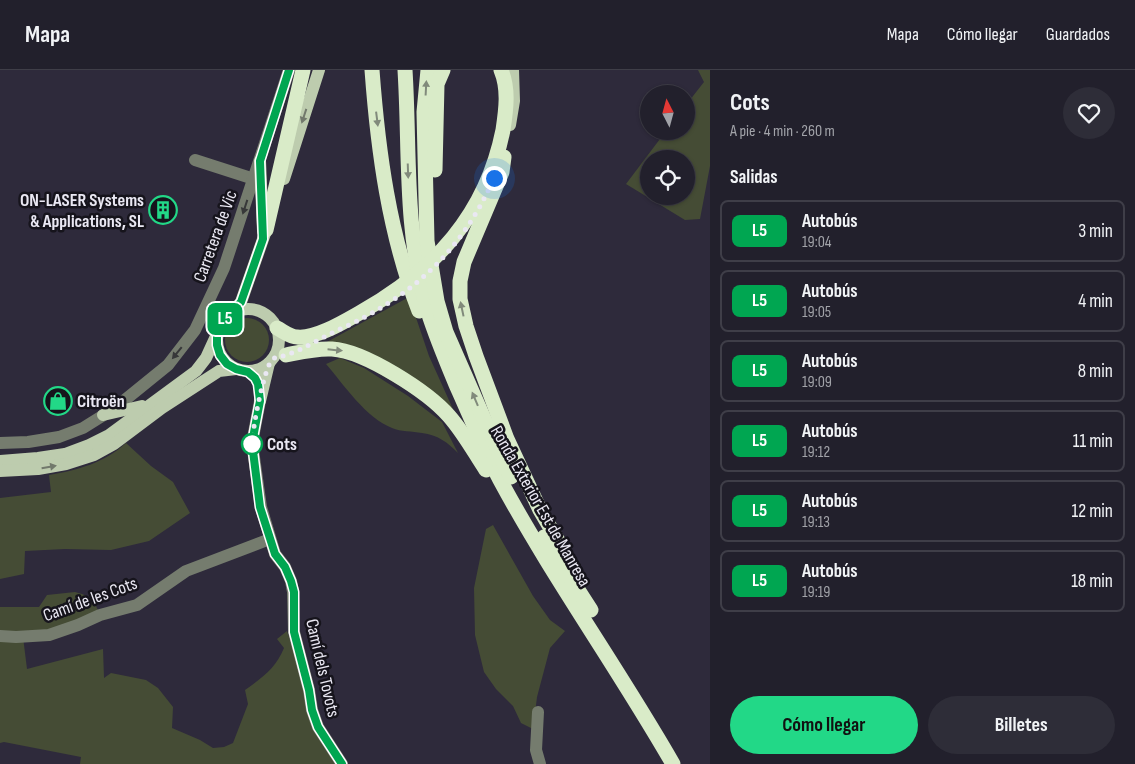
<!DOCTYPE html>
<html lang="es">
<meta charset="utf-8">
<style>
body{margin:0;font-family:"Sofia Sans Condensed",sans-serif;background:#2e2d38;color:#f1f3f6;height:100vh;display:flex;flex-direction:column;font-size:19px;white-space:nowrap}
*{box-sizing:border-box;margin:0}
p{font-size:16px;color:#a2a3a9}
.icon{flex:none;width:28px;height:28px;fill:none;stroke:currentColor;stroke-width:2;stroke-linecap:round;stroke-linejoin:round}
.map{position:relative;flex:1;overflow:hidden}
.drawer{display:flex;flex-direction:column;background:#22202c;width:425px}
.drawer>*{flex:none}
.badge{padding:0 10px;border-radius:8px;font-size:18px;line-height:32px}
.needle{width:32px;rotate:354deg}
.controls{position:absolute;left:640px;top:15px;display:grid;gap:10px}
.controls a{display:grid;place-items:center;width:55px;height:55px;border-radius:50%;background:#22202c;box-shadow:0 1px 4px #0004,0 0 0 1px #3f3e48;font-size:25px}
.you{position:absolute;width:25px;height:25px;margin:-12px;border:4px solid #fff;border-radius:50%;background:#1a73e8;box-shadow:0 0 0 8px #1a73e833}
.map>.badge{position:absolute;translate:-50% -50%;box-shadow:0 0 0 2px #fff}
h2{padding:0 20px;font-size:19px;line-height:45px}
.round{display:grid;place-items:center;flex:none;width:52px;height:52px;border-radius:26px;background:#2e2d38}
.head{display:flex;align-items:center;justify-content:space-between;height:85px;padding:0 20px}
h1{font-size:24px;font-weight:700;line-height:38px}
.cta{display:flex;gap:10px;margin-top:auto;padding:10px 20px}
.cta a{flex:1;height:58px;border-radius:30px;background:#22d887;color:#111;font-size:20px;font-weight:700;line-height:58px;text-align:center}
.cta a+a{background:#2e2d38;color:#f1f3f6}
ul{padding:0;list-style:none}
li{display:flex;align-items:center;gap:15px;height:62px;margin:0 10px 8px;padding:0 10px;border:2px solid #3f3e48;border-radius:8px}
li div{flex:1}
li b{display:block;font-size:19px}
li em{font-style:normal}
li .badge{min-width:55px;font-weight:700;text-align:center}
header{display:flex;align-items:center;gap:30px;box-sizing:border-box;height:70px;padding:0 25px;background:#22202c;border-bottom:1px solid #3f3e48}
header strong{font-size:24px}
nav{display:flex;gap:28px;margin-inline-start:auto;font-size:18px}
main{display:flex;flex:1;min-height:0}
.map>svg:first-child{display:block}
.green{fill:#454c35;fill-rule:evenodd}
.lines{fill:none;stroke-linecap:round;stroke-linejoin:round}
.minor{stroke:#757c6e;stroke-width:12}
.major{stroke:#bdccae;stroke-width:12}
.highway{stroke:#d9ebc8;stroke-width:15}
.oneway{fill:#818a7b}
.oneway2{fill:#72796c}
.oneway3{fill:#373839}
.line-casing{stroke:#fff;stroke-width:11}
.line{stroke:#00a651;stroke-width:8}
.walk{stroke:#eae8f3;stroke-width:5;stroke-dasharray:0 9}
.stop-dot{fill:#fff;stroke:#00a651;stroke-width:2.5}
.labels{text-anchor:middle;stroke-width:5;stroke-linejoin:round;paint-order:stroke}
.poi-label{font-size:18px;font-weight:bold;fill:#eae8f3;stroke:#16141c;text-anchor:end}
.street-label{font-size:18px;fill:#eae8f3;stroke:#16141c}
.stop-label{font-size:18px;font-weight:bold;fill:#eae8f3;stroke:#16141c;text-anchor:start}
</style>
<header>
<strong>Mapa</strong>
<nav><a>Mapa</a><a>Cómo llegar</a><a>Guardados</a></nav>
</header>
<main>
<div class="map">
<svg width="710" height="694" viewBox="0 0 710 694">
<rect width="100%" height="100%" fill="#2e2a3b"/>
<g class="green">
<path d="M 698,0 L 710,0 L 710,96 L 700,149 L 685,150 L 626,114 L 666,61 L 686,61 L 686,35 L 704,12 ZM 649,89 L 686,89 L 686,126 L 649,126 Z"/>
<polygon points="409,227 429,286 457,348 325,273"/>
<circle cx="247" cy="270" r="22"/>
<path d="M 340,288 L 364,298 L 408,326 L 442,352 L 458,383 C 447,372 438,365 422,363 C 412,361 401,362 392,358 C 366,348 344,315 326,294 Z"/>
<path d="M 126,373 L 151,396 L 173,412 L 190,443 L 149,471 L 111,480 L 65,479 L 25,481 L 24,504 L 0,509 L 0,428 L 51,422 L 49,405 C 78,400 104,393 126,373 Z"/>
<polygon points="493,455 533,526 550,550 565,561 550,578 537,627 533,659 521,653 513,636 496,619 484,602 475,565 474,518 486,459"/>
<path d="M 75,522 L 82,524 L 93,529 L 100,545 L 23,567 L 27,599 L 103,579 L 104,608 L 111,603 L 146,610 L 158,618 L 173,637 L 172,658 L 200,670 L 213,678 L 224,677 L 233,673 L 248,634 L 245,620 C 263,607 276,598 284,578 L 277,569 L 287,561 L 298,595 L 337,694 L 80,694 L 81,687 L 4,672 L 0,673 L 0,537 L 39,537 L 47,525 Z"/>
</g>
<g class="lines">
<g class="minor">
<polyline points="195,90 254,109"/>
<polyline points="260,331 252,373 261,437 275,484 285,497 291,511 293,522 294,562 309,620 312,640 318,657 342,694"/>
<polyline points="0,373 28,372 59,367 83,358 115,338 168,295 195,260 224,198 289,0"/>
<polyline points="0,566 16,567 49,565 78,555 100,545 137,535 186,501 270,469"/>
<polyline points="538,642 536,680 540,694"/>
</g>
<g class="major">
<polyline points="510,55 514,31 513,0"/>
<polyline points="260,91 263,161"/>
<polyline points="284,109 319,0"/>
<circle cx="248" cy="270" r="31"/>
<polyline points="232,243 241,232 269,152"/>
<polyline points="260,331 269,293"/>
<polyline points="103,345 142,336"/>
<polyline points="0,391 38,388 65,384 89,375 109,365 196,301 206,288 217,264"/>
<polyline points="0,401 38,399 66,394 94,385 114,374 162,338 219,301 236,299"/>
</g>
<g class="highway">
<path d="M 372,0 C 378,81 389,164 419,241"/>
<path d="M 405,0 C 410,80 404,156 426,235 C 434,263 446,290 457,317 C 471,348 484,380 500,410 C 553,508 618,598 673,694"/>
<polyline points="428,0 424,42 427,171 437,231 446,262 503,392 511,407"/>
<polyline points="504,87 502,102 464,192 460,211 460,229 466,256 476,286 507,369 540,440 561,476"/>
<polyline points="435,100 437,14 443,0"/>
<polyline points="266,160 303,0"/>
<path d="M 277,258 C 283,261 290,267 297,267 C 316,269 345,251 361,242 C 434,201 486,145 503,60 C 506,40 509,19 501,0"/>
<path d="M 286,285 C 301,282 317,278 332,279 C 365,281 428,322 449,346 C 464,363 474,382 486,400"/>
<polyline points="544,467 591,540"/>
</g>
</g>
<defs><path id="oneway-solid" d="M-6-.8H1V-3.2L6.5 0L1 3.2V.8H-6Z" transform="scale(1.25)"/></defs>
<g class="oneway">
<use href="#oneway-solid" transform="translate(426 18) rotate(-87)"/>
<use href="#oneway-solid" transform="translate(377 49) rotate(83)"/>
<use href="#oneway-solid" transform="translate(408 101) rotate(88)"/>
<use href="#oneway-solid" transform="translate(462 239) rotate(-102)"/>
<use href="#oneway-solid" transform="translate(335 280) rotate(6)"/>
<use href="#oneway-solid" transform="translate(475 329) rotate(-113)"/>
</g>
<g class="oneway2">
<use href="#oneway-solid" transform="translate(304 46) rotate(108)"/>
<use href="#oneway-solid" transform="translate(49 397) rotate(-10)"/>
</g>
<g class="oneway3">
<use href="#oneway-solid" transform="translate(245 137) rotate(108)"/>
<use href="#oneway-solid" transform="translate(177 283) rotate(129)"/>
</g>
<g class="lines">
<defs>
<polyline id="line" points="289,0 260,91 263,169 241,232 221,254 217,264 217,275 220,285 227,294 236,299 248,302 255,308 258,314 260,331 252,373 260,437 275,484 285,497 291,511 294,522 294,562 309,620 312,640 318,657 342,694"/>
</defs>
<use href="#line" class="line-casing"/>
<use href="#line" class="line"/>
<path class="walk" d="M 252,374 C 252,361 264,298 272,290 C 276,286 281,287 286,285 C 304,279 321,268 338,260 C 411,228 462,181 494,108"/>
</g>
<defs>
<symbol id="building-ring" viewBox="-11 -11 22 22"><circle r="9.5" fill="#16141c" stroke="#22d887" stroke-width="1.5"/><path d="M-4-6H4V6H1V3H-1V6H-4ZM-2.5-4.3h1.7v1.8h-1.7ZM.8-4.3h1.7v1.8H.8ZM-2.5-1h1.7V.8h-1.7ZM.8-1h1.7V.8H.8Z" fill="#22d887"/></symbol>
<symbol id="shop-ring" viewBox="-11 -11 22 22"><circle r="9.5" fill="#16141c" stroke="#22d887" stroke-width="1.5"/><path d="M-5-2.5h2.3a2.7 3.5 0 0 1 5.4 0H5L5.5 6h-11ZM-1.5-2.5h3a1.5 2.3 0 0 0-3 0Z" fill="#22d887"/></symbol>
</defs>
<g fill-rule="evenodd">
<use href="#building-ring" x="147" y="124" width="32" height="32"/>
<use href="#shop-ring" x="42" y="315" width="32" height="32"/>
</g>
<circle class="stop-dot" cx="252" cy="374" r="10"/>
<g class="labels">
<g class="poi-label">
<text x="144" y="136">ON-LASER Systems<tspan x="144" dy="21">&amp; Applications, SL</tspan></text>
<text x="77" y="337" text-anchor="start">Citroën</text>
</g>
<g class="street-label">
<text transform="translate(215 166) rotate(-70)" y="6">Carretera de Vic</text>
<text transform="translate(541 436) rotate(60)" y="6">Ronda Exterior Est de Manresa</text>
<text transform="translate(90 529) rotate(-20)" y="6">Camí de les Cots</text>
<text transform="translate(323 598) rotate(77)" y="6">Camí dels Tovots</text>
</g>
<g class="stop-label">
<text x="267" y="380">Cots</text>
</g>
</g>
</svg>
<div class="controls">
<a><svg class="needle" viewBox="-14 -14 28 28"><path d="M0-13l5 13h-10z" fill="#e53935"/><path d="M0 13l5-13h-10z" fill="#a2a3a9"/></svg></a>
<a><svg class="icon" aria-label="locate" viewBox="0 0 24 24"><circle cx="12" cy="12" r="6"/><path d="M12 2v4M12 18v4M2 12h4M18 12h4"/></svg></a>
</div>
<div class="you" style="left:494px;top:108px"></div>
<b class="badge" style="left:225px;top:249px;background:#00a651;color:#fff">L5</b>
</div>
<section class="drawer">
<div class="head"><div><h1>Cots</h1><p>A pie · 4 min · 260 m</p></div><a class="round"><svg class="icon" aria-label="heart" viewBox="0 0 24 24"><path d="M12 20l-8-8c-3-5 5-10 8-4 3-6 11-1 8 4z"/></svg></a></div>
<h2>Salidas</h2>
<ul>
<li><span class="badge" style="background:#00a651;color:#fff">L5</span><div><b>Autobús</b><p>19:04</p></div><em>3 min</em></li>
<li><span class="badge" style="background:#00a651;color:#fff">L5</span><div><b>Autobús</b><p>19:05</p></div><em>4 min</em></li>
<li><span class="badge" style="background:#00a651;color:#fff">L5</span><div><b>Autobús</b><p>19:09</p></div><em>8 min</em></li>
<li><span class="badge" style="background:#00a651;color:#fff">L5</span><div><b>Autobús</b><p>19:12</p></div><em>11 min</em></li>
<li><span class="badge" style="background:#00a651;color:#fff">L5</span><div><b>Autobús</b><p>19:13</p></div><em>12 min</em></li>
<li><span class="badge" style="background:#00a651;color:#fff">L5</span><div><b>Autobús</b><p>19:19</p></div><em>18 min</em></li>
</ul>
<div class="cta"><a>Cómo llegar</a><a>Billetes</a></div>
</section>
</main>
